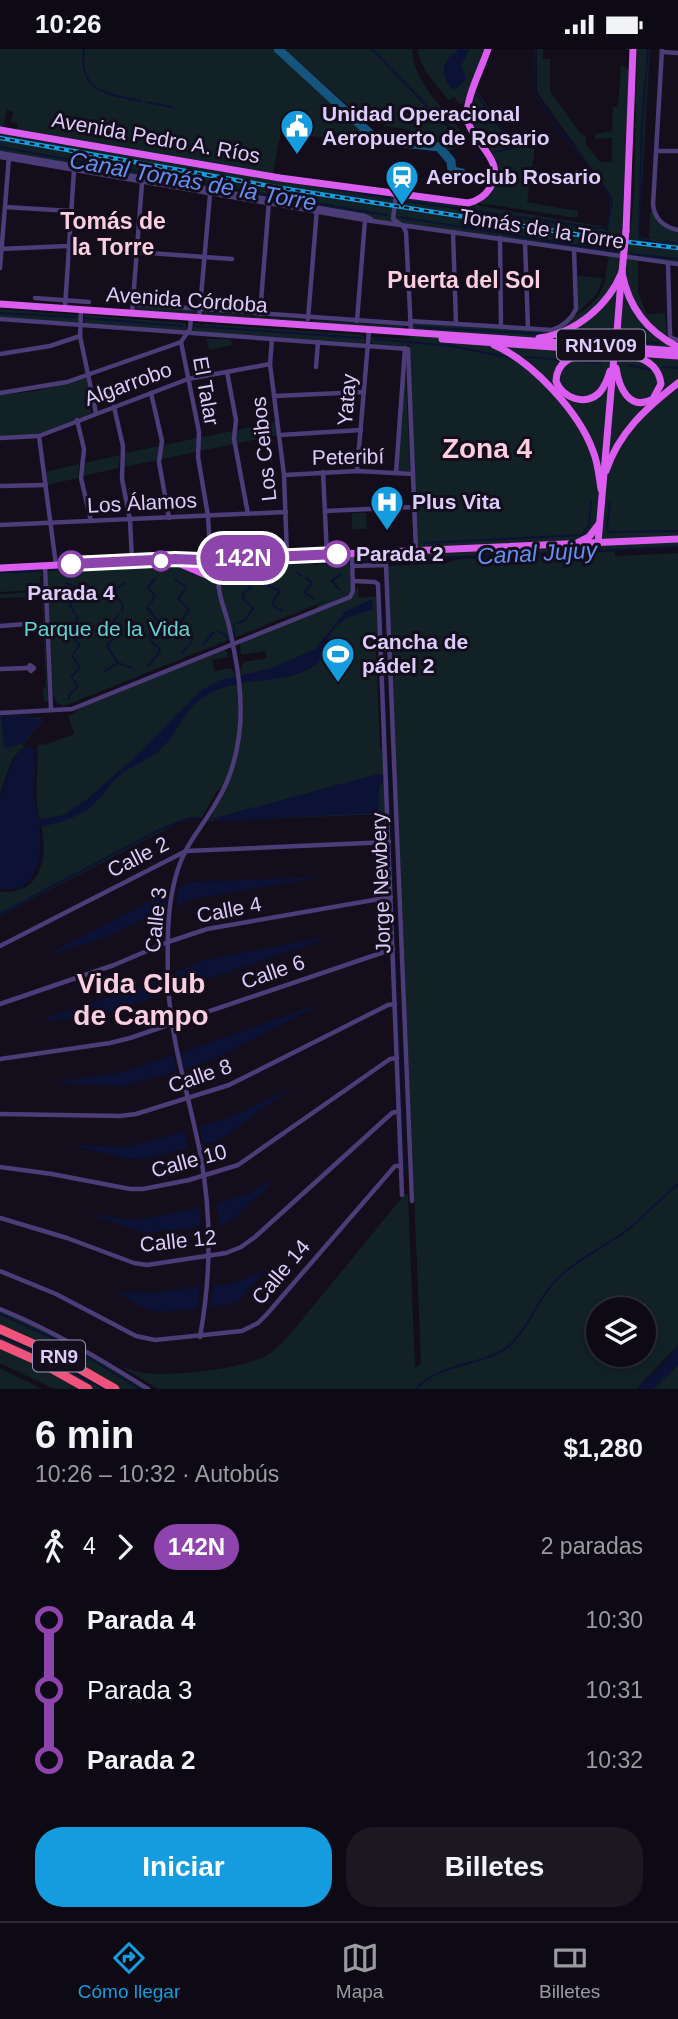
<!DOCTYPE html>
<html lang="es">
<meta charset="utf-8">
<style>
body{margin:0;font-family:Arial,sans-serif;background:#1c1822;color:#f1f3f6;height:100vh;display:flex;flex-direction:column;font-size:26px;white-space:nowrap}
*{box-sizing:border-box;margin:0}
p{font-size:23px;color:#9b9aa0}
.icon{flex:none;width:38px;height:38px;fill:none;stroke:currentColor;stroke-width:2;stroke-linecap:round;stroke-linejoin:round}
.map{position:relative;height:1340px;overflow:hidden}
.sheet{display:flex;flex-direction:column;background:#0e0a15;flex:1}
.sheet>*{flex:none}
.badge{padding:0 14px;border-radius:23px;font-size:24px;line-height:46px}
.fabs{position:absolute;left:586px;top:1248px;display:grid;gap:14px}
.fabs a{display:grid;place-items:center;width:70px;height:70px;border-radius:50%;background:#0e0a15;box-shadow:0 4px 10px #0003,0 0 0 2px #2e2b34;font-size:35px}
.map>.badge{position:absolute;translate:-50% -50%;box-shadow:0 0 0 4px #fff}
.legs{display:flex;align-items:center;gap:10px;height:77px;padding:0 35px;font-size:23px}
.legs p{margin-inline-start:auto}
.head{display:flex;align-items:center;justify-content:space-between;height:119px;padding:0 35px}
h1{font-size:38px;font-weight:600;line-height:52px}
.action{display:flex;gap:14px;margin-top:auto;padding:14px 35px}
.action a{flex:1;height:80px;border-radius:28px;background:#149cde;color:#fff;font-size:28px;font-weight:600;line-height:80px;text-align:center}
.action a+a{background:#1c1822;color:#f1f3f6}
ul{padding:0 35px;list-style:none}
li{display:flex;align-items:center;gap:24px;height:70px;font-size:26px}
li i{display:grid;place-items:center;width:10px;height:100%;margin:0 9px;background:currentColor}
li i::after{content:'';width:18px;height:18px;margin:-9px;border:5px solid;border-radius:50%;background:#0e0a15}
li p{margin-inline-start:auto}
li:first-child i{background:linear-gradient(#0000 50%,currentColor 0)}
li:last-child i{background:linear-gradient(currentColor 50%,#0000 0)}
.status{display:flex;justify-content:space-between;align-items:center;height:49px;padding:0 35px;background:#0e0a15;direction:ltr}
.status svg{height:19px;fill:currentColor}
.menu{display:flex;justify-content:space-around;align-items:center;height:98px;border-top:2px solid #2e2b34;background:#0e0a15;font-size:19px;color:#9b9aa0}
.menu a{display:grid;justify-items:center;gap:4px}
.menu .current{color:#149cde}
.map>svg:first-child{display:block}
.green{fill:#112125;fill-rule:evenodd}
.water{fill:#0c1235}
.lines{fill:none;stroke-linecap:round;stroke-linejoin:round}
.stream{stroke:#0c1235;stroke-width:2}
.taxiway{stroke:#14547d;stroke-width:9}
.minor{stroke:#4c3c77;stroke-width:4.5}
.major{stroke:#db5df0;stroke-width:7}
.highway{stroke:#ef527a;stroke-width:9}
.rail-casing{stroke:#149cde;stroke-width:4.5}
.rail{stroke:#130d1c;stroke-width:2;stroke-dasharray:5;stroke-linecap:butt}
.major-bridge{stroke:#db5df0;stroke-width:7}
.line-1-casing{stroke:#fff;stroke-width:16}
.line-1{stroke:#8e44ad;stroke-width:10}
.stop-1-dot{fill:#fff;stroke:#8e44ad;stroke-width:3.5}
.labels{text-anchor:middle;stroke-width:6;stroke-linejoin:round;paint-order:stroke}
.shield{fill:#130d1c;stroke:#a093b7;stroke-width:2}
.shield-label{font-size:19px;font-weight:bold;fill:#dcccfa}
.poi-label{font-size:21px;font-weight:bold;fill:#dcccfa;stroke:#130d1c;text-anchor:start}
.street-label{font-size:21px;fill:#dcccfa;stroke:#130d1c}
.stop-label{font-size:21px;font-weight:bold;fill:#dcccfa;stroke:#130d1c;text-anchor:start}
.park-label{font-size:21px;fill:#60d3d0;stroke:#130d1c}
.water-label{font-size:23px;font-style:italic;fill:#648ff1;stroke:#130d1c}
.neighbourhood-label{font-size:23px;font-weight:bold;fill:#fbcee0;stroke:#130d1c}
.district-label{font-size:28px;font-weight:bold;fill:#fbcee0;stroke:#130d1c}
</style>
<div class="status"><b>10:26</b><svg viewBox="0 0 49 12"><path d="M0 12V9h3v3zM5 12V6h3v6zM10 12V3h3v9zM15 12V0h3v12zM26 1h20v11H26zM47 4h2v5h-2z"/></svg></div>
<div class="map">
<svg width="678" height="1340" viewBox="0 0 678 1340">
<rect width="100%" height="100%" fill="#130d1c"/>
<g class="green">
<polygon points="0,0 273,0 360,78 363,87 350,93 281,82 273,125 17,80 18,75 11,73 13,63 7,61 3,79 0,78"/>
<path d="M 285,0 L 413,0 C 409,29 451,68 468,90 L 454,100 L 448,101 L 442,96 L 409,91 L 410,81 L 384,77 L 385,63 L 376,62 L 374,75 L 366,73 Z"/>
<path d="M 418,0 L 484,0 L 464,54 L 460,55 L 454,48 L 449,51 C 437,36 419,20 418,0 Z"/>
<polygon points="537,0 543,0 543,10 550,10 550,42 580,84 586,88 586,95 600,113 612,113 612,89 595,90 595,85 612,82 613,58 618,58 621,16 629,21 622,184 630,186 634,145 637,0 650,0 639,188 651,190 649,186 650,163 653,163 663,177 678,183 678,215 638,211 638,244 647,265 665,264 667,287 678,291 678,498 355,513 352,505 415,502 409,295 406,297 374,295 371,293 371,288 409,290 410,272 552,281 586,260 597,249 604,236 609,206 371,171 0,104 0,81 280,129 473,153 480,157 601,177 608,182 610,145 537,43"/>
<path d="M 477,42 L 514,96 L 535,100 L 527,153 L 578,162 L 577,169 L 478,154 C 499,138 505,121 488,97 C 482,89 472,81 471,69 C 469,60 474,51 477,42 Z"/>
<polygon points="577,227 603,229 597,245 578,263"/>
<polygon points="137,257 197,261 198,263 197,266 190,266 188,264 188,266 137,262 135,260"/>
<polygon points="0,260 76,266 79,267 79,272 77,274 0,268"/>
<polygon points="203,263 304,271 307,271 306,274 204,267"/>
<polygon points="85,266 185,274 187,280 185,282 86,274 83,271"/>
<polygon points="314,271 402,277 404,280 311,274"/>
<polygon points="195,275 200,275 200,277 203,275 352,285 353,287 354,285 362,286 366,292 363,294 195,283 192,280"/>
<polygon points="206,290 231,290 232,296 209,301"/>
<polygon points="405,312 410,422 398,422"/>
<polygon points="84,328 87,330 91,364 38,386 0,387 0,346 36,342"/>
<polygon points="276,373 278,386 124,418 125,404"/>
<polygon points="120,406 119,419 83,427 84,414"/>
<polygon points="79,415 78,429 47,436 45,423"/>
<polygon points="352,464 366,464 367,480 352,480"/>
<path d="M 615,502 L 615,507 L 678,504 L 678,1296 L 636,1340 L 158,1340 L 120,1317 C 129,1320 137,1323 146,1324 C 175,1327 244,1320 269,1305 C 279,1298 287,1288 296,1278 L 404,1146 L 408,1145 L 415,1319 L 421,1314 L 388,517 L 447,514 L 458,510 ZM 598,1260 L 644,1260 L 644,1306 L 598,1306 Z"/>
<polygon points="347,508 350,510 351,541 348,547 317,560 317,556 333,549 64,657 57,654 53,646 47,525 50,520 174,515 191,520 193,530 193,520 215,536 219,534 220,527 228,517 230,526 230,518 238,512"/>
<polygon points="0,521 40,521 43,526 40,527 41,541 0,543"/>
<polygon points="42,527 48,652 44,652 43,639 46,638 42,548 0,549 0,545 41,543"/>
<path d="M 358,537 L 359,549 L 376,547 L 379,600 L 376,600 L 380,700 L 383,701 L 385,765 L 207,772 L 211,769 L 226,736 L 217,742 L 201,770 L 192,769 L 178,774 L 0,867 L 0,843 C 35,845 46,820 43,788 C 42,778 38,767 37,756 C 35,736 39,716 37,696 L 47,695 L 74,685 L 68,667 L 74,665 L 81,658 L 223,600 L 227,603 L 228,608 L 212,611 L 215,622 L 231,619 L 235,625 L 239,624 L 244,613 L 267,609 L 265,602 L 241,606 L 240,596 L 241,593 L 352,549 Z"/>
<polygon points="28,666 29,669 40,668 43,671 23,695 24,698 12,710 0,745 0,667"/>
<polygon points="0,1260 37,1276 148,1340 54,1340 0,1314"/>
<polygon points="678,1316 678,1340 653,1340 675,1319"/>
<polygon points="0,1319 42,1340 0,1340"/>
</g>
<g class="water">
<path d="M 459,0 L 469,1 L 461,17 L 466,29 L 461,36 L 453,41 C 446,35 441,22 446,13 C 448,8 455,4 459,0 Z"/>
<path d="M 372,550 L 373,561 C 357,564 335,571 329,589 C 325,599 325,609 315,616 C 287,637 240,626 207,646 C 183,660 181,680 163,698 C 151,710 136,715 122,724 C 112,732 106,743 97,752 C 81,768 61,774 39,778 C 43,801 40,825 20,840 L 0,840 L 0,748 C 9,729 8,709 26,697 L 35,701 L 34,747 L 38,771 L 63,766 L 86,751 L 133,710 L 200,642 L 220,631 L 272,619 L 302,606 L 315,600 L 345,563 Z"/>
<polygon points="28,666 29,669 43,670 22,695 4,699 1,667"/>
<polygon points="378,725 383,726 383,734 379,737 379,764 220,772 211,770"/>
<polygon points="322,828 193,850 176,856 178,839 193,833"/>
<polygon points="168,843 166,860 101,890 53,905 52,903"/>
<polygon points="320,889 321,892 174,941 173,925 205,911"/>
<path d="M 162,929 L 163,943 C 125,961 88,969 46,972 L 46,969 Z"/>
<polygon points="311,958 312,960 216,1009 184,1021 180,1004"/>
<polygon points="173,1006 177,1022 124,1037 52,1034 123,1023"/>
<polygon points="293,1038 225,1087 215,1093 203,1095 199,1078 231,1068"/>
<polygon points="185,1082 188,1099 144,1110 125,1109 71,1096 122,1098 143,1094"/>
<polygon points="268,1132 271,1135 235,1168 219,1178 218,1154 250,1144"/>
<polygon points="199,1159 201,1178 144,1184 94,1167 94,1165 125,1171 144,1170"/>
<polygon points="266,1221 237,1254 210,1258 213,1237 230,1235"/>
<path d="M 200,1237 L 197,1260 C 161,1263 149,1267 119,1243 L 154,1244 Z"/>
<polygon points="678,1296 678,1316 653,1340 636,1340 658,1321"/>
</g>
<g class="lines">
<g class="stream">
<path d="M 84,0 C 78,44 108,45 141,52"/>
<polyline points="372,0 428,58"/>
<path d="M 648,0 L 642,74 L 639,186 L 640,190 C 646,194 668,193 678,194"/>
<polyline points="477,46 513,97 513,99 495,103"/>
<polyline points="146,53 172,58"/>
<polyline points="435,66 464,91"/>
<polyline points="29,89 61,95"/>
<polyline points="521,97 554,87"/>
<polyline points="0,98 266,146 387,166"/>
<polyline points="476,106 483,109"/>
<polyline points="322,138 390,149"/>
<polyline points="399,151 597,179 607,179 612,151 579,104 560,84 534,43 535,0"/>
<polyline points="399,168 617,203"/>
<polyline points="631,205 678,210"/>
<polyline points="0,264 75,268"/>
<polyline points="85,269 182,277"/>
<polyline points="195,277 362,289"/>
<polyline points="417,278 542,285"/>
<polyline points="630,287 643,293 659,294"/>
<polyline points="562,288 604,285"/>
<polyline points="375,290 451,297 512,309"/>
<polyline points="527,308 559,311"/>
<polyline points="577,312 601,314"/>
<polyline points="628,316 650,321"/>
<polyline points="663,318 678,319"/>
<polyline points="610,454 607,478 609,483 678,482"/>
<polyline points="424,494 582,486 589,477 591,452"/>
<polyline points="355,513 678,498"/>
<polyline points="336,514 350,513"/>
<polyline points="234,516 332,514"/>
<polyline points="72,520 159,517"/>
<polyline points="50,521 68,521"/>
<polyline points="0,524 40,522"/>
<polyline points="297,524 302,527"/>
<polyline points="306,529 312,534 304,543 314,550"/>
<polyline points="175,530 185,537 186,540 178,549 189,561 181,573 182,577 191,584 192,592 190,595"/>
<polyline points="66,534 74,537 79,544 70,556 78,570 68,580 67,583 80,596 72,606 80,619 71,628 78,637 69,646 69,650"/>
<polyline points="340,541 332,532 341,525"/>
<polyline points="381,548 404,1123"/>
<polyline points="276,559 272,554 280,542 267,536 278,527"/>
<polyline points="279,560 282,562"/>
<polyline points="122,562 123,556 114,545 114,541 125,534"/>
<polyline points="238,574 244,572 253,559 243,550 243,545 251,538 242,528"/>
<polyline points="152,582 159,573 147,559 155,548 148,538 155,530"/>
<polyline points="218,582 228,588"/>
<polyline points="234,586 234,575"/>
<polyline points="203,595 214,583"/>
<polyline points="182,604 188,597"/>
<polyline points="118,614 132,619"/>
<polyline points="148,617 160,603 159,599 150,591 150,585"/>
<polyline points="103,623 118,614 108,598 108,594 120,586 113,573 119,565"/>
<polyline points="0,865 161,780 189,769 201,769"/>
<polyline points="0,1265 71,1298 140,1340"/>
<polyline points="0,1287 40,1305 104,1340"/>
<path d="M 416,1340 C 440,1312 490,1317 512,1294 C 531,1275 539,1246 559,1228 C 579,1209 604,1198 626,1182 C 644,1168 660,1150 678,1135"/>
</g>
<polyline class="taxiway" points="278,0 377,91 439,98 451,112 452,122 462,124"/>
<g class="minor">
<path d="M 662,0 L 653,156 C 655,171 664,178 678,181"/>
<polyline points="662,3 678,4"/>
<polyline points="656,102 678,102"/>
<polyline points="0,104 365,167 371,170"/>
<polyline points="0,108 365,171 678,215"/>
<polyline points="396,145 393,170 403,177 406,183 411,283"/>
<polyline points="5,158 71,162"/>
<polyline points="453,183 456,275"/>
<polyline points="500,189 501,278"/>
<polyline points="525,193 528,279"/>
<polyline points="0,200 68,197"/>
<polyline points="136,203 232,210"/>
<polyline points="668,214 670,286 671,289 678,291"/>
<polyline points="0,219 9,108"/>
<polyline points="35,249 89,253"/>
<polyline points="133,255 411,275"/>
<polyline points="65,259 74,121"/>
<polyline points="81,261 80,287 96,364"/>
<polyline points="132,265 142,134"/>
<polyline points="260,265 269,152"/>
<polyline points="0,270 408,300 416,502"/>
<polyline points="199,270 210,146"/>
<polyline points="308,270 317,160"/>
<polyline points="357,272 365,171"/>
<path d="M 410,272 L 552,281 C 564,277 571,271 576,260 L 574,200"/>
<polyline points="272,290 270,315 284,426 287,507"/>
<polyline points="181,293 199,383 198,408 208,467 210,501 216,511"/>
<polyline points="0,305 50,297 80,287"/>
<polyline points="316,318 318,293"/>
<polyline points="227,323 236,371 234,390 248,465"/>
<polyline points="0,344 67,333 181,293 190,280 191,269"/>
<polyline points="151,344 162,392 159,413 169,469"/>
<polyline points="274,347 364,343"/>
<polyline points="114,358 123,397 122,430 130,471 132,512"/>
<polyline points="77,371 84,400 81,429 91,472"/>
<polyline points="280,386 361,381"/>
<polyline points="39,387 56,516"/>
<polyline points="0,389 39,387 188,330 270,315"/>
<polyline points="357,422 369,282"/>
<polyline points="323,423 327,506"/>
<polyline points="396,424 405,299"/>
<polyline points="285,426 357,422 413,425"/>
<polyline points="0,437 46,436"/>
<polyline points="325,462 414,458"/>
<polyline points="0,476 286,463"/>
<polyline points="45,517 51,661"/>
<polyline points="353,517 386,516 412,1152"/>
<polyline points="353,532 375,533 378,535 402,1146"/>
<polygon points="28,572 32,575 29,578 26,575"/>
<polyline points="0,577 26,575"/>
<polygon points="30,616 34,619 31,622 28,619"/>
<polyline points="0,620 28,619"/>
<polyline points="0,664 72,660 350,548 353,542 352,505"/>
<polyline points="0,897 186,802 389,793"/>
<polyline points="0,955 114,916 168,893 207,880 391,848"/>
<polyline points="0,1010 110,994 130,989 393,900"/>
<polyline points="0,1065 120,1067 136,1065 229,1036 388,956 395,955"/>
<polyline points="0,1118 52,1125 130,1140 143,1140 189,1131 238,1116 390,1010 397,1009"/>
<polyline points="0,1169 67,1189 134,1214 147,1216 226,1204 241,1198 255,1188 392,1064 399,1062"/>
<polyline points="0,1222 56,1245 136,1287 155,1291 242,1282 258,1274 267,1265 395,1117 401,1117"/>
<path d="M 0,1260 C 52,1281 100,1310 148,1340"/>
<path d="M 200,1288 C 211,1227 212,1170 201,1109 C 190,1049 170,992 168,932 C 167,890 166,839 186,801 C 195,784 208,769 217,752 C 229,733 236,709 239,687 C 244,650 237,613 229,577 C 225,560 216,542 219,525"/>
</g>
<g class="major">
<path d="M 0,81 L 280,129 L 468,154 C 477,152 485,147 490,139 C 508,110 469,93 467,67 C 466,49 482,18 488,0"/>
<polyline points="626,182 633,0"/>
<path d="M 622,224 C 629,259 647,282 678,298"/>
<polyline points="0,255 678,302"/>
<polyline points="617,283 621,231"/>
<path d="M 539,289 C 576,284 608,257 622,223"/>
<polyline points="442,290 678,307"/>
<path d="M 494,296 C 532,312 579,363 593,402 C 598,414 599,427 601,440"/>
<path d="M 590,303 C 572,307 557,312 556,332 C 562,349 586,358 600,343 C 605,337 608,329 610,322"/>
<path d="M 616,319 C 619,338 629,363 653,350 L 661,335 C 659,319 649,311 633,307"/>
<path d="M 606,422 C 619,383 646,359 678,334"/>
<polyline points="577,494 589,488 599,475"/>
<polyline points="598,494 614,307"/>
<polyline points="176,513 211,528 219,525 232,513"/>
<polyline points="0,519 175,510 226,512 246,509 678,490"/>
</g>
<g class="highway">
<polyline points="0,1280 47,1301 115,1340"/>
<polyline points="0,1295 40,1313 88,1340"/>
</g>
<defs>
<polyline id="rail" points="0,89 275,138 612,191 678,199"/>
</defs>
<use href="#rail" class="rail-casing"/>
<use href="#rail" class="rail"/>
<g class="major-bridge">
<polyline points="622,223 626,182"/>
<polyline points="614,307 617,283"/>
</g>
</g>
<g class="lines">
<defs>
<polyline id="line-1" points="71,515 175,510 226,512 246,509 337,505"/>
</defs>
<use href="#line-1" class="line-1-casing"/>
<use href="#line-1" class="line-1"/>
</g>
<defs>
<symbol id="civic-pin" viewBox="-11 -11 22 30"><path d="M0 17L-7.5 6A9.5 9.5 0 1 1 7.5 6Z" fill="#149cde" stroke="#130d1c"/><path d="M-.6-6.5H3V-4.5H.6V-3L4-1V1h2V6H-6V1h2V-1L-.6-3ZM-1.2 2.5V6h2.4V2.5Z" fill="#fff"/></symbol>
<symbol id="station-pin" viewBox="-11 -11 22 30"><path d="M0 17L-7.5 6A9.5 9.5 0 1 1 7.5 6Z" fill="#149cde" stroke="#130d1c"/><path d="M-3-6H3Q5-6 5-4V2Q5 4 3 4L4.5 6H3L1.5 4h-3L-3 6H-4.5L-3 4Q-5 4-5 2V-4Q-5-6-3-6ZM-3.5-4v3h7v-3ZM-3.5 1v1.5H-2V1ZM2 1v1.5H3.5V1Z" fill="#fff"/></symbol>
<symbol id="hospital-pin" viewBox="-11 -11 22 30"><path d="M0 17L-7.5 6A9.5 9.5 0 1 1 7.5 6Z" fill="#149cde" stroke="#130d1c"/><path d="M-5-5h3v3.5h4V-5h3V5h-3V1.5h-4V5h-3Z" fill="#fff"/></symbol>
<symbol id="stadium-pin" viewBox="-11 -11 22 30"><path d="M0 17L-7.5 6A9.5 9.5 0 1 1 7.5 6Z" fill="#149cde" stroke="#130d1c"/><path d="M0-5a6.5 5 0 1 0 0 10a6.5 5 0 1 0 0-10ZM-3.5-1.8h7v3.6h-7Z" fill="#fff"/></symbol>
</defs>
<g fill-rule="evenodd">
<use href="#civic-pin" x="278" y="58" width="38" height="52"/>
<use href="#station-pin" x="383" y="109" width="38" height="52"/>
<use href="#hospital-pin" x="368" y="434" width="38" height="52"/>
<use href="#stadium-pin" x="319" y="586" width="38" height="52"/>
</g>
<g class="stop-1-dot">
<circle cx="337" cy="505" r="12"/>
<circle cx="161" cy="512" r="9"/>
<circle cx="71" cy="515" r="12"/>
</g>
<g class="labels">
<g class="shield">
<rect x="557" y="280.5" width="88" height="31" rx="5"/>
<rect x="33" y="1291.5" width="52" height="31" rx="5"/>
</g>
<g class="shield-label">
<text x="601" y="303">RN1V09</text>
<text x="59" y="1314">RN9</text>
</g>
<g class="poi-label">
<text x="322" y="72">Unidad Operacional<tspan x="322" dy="24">Aeropuerto de Rosario</tspan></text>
<text x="426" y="135">Aeroclub Rosario</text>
<text x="412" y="460">Plus Vita</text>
<text x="362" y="600">Cancha de<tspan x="362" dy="24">pádel 2</tspan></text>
</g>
<g class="street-label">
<text transform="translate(156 89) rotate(10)" y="7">Avenida Pedro A. Ríos</text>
<text transform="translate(542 180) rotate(9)" y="7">Tomás de la Torre</text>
<text transform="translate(187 251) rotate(4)" y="7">Avenida Córdoba</text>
<text transform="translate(128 335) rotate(-20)" y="7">Algarrobo</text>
<text transform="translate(206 342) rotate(80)" y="7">El Talar</text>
<text transform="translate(347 351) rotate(-85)" y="7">Yatay</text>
<text transform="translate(264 400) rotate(-96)" y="7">Los Ceibos</text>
<text transform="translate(348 408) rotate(-1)" y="7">Peteribí</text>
<text transform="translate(142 454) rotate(-3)" y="7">Los Álamos</text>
<text transform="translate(138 808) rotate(-27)" y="7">Calle 2</text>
<text transform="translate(381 834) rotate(-92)" y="7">Jorge Newbery</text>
<text transform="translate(229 861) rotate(-11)" y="7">Calle 4</text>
<text transform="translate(156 871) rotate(-84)" y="7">Calle 3</text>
<text transform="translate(273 923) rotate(-19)" y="7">Calle 6</text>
<text transform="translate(200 1027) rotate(-19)" y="7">Calle 8</text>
<text transform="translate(189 1112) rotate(-15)" y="7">Calle 10</text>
<text transform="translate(178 1192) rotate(-6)" y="7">Calle 12</text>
<text transform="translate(281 1223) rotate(-50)" y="7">Calle 14</text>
</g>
<g class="stop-label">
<text x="356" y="512">Parada 2</text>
<text x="71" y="551" text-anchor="middle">Parada 4</text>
</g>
<g class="park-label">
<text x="107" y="587">Parque de la Vida</text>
</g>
<g class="water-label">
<text transform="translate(193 132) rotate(10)" y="8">Canal Tomás de la Torre</text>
<text transform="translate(537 504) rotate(-3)" y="8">Canal Jujuy</text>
</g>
<g class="neighbourhood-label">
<text x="113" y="180">Tomás de<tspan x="113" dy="26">la Torre</tspan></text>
<text x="464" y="239">Puerta del Sol</text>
</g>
<g class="district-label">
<text x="487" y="409">Zona 4</text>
<text x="141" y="944">Vida Club<tspan x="141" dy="32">de Campo</tspan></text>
</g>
</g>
</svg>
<div class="fabs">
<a><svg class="icon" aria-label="layers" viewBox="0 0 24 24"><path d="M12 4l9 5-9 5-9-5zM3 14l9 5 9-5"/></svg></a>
</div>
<b class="badge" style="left:243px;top:509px;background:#8e44ad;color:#fff">142N</b>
</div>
<section class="sheet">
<div class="head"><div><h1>6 min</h1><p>10:26 – 10:32 · Autobús</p></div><b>$1,280</b></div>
<div class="legs"><svg class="icon" aria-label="walk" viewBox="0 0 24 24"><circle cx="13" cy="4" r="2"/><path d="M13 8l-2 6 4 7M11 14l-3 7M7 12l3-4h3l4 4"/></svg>4<svg class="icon" aria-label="forward" viewBox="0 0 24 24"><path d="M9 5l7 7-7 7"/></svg><b class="badge" style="background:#8e44ad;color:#fff">142N</b><p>2 paradas</p></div>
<ul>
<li><i style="color:#8e44ad"></i><b>Parada 4</b><p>10:30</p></li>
<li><i style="color:#8e44ad"></i><span>Parada 3</span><p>10:31</p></li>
<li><i style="color:#8e44ad"></i><b>Parada 2</b><p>10:32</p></li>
</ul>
<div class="action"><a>Iniciar</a><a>Billetes</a></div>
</section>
<nav class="menu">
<a class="current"><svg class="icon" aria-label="directions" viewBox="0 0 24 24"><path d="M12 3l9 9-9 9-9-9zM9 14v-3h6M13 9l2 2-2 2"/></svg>Cómo llegar</a>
<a><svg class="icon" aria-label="map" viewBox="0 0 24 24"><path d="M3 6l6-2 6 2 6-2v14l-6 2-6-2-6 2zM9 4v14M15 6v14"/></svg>Mapa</a>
<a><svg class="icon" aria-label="tickets" viewBox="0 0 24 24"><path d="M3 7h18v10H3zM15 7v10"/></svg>Billetes</a>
</nav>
